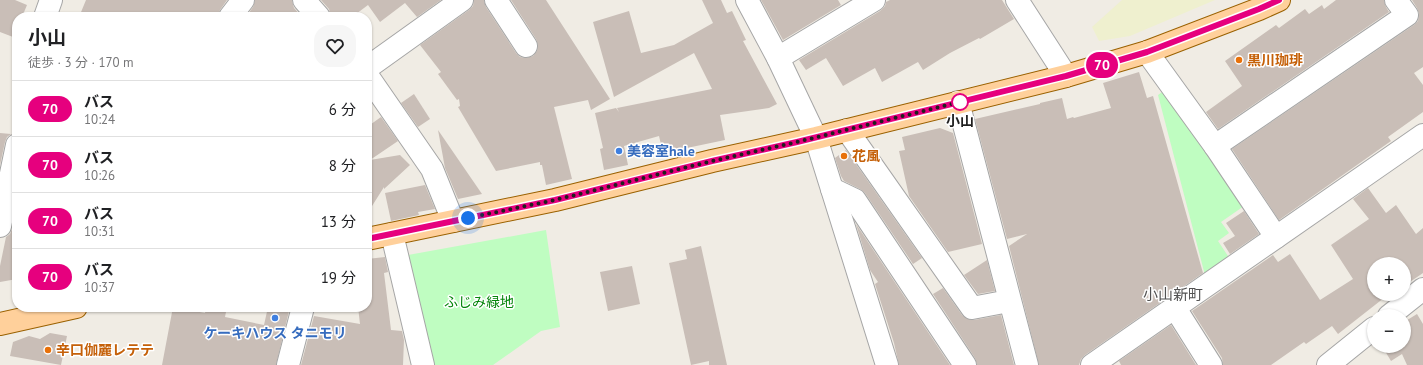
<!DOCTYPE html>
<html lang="ja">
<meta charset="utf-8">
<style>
body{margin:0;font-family:"PT Sans","Noto Sans JP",sans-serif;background:#f6f6f6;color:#202124;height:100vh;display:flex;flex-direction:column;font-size:15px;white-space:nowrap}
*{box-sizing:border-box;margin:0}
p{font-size:13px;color:#757577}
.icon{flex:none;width:22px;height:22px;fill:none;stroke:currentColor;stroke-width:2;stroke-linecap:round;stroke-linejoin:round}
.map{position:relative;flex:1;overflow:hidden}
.drawer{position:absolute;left:12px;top:12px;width:360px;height:300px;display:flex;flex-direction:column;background:#fff;border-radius:16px;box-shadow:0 1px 3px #0004}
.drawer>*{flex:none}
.badge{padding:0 8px;border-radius:13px;font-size:14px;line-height:26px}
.controls{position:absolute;left:1367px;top:257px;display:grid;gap:8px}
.controls a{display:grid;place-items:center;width:44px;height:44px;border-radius:50%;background:#fff;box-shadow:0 1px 3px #0004;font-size:20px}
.you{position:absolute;width:20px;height:20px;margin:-10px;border:3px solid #fff;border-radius:50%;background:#1a73e8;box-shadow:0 0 0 6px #1a73e833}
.map>.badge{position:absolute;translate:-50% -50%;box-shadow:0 0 0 2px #fff}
.round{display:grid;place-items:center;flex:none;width:42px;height:42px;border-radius:16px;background:#f6f6f6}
.headline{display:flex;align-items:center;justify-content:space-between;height:68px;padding:0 16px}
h1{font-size:19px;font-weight:700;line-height:30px}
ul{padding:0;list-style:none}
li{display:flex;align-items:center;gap:12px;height:56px;padding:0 16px;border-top:1px solid #e0e0e0}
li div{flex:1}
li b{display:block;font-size:15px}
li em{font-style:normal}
li .badge{min-width:44px;font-weight:700;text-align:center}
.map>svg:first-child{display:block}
.farmland{fill:#eff0cf}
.park{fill:#bffdc1}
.building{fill:#c9beb7}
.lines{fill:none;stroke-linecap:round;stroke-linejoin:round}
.minor-casing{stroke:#a6a6a6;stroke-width:24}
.tertiary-casing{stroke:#a6a6a6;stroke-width:24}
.primary-casing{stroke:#9a6100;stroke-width:24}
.minor{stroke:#fff;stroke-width:22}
.tertiary{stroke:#fff;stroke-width:22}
.primary{stroke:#ffd09b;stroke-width:22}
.line-casing{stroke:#fff;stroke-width:9}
.line{stroke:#e6007e;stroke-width:6}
.walk{stroke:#1f1f1f;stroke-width:4;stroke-dasharray:0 7.2}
.food-dot{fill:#e8710a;stroke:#fff;stroke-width:1.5}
.stop-dot{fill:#fff;stroke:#e6007e;stroke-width:2}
.shop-dot{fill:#3f7fe0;stroke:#fff;stroke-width:1.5}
.labels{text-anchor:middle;stroke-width:3;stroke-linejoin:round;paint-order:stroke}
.food-label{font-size:14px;font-weight:bold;fill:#c56008;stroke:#fff;text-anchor:start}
.stop-label{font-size:14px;font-weight:bold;fill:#1f1f1f;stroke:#fff}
.shop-label{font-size:14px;font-weight:bold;fill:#366cbe;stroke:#fff;text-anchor:start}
.park-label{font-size:14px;fill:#04850a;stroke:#fff}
.neighbourhood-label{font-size:15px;fill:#525252;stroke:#fff}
</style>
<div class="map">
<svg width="1423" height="365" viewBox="0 0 1423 365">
<rect width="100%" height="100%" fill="#f0ece4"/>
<polygon class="farmland" points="1122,0 1215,0 1130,36 1099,41 1092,27"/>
<g class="park">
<polygon points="1165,90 1244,206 1221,222 1229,233 1218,241 1232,262 1206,279 1158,95"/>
<polygon points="546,230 560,327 541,331 493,365 433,365 431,362 408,255"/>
</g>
<g class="building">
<polygon points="0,0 15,0 27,5 22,17 17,17 17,28 13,37 0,32"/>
<polygon points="86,0 227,0 220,10 218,17 79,17"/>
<polygon points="255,0 292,0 294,8 302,17 246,17 253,7"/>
<polygon points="321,0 441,0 417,17 405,3 380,22 368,5 352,17 331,17 329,9"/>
<polygon points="474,0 484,0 486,7 516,53 520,57 526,58 533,56 537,51 538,45 536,39 511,0 546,0 610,99 591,110 588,100 554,107 572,179 546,185 542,165 540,165 540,162 496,171 458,107 460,106 459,99 457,100 438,74 441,72 420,45 469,10 473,6"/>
<polygon points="702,0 721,0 727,13 732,11 746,40 743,41 777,104 769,108 720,115 725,140 663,153 659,136 624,146 628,165 604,170 600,149 603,148 595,113 616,108 619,112 617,108 712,89 694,53 614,97 593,22 629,11 641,53 674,45 713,23"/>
<polygon points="761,0 838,0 841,5 783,40"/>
<polygon points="890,0 1002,0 1014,19 980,39 979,38 950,53 923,70 918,62 882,82 875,68 843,86 826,58 806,70 799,60 880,11 885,6 886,2"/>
<polygon points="1336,0 1384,0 1386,7 1389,12 1218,129 1206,112 1242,86 1225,61 1276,25 1279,28 1305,9 1309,14 1322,5 1324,9"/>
<polygon points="1412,0 1423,0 1423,67 1414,73 1423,85 1423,112 1388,137 1391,141 1279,220 1232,149 1414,25 1418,21 1419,14 1417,8"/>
<polygon points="1139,72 1147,98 1153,96 1203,273 1085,355 1081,359 1079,365 1039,365 1009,246 1027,234 1007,239 975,119 1040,104 1040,103 1062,98 1067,119 1073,117 1074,118 1111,108 1103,83"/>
<polygon points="414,94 430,119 418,127 401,103"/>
<polygon points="381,117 398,141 370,160 400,155 410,165 384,189 384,187 367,214 367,127"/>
<polygon points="940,128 953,133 982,244 948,252 909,196 899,151 905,150 902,137"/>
<polygon points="438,130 482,194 458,199 445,168"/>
<polygon points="0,133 11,134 7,137 5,142 0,165"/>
<polygon points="846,150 922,258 913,264 865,193 860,189 844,181 841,176 835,158"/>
<polygon points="425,185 435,209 418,212 419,215 391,221 385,193"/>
<polygon points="1368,188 1386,213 1396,205 1416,234 1423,228 1423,273 1404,286 1404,264 1374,264 1374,294 1389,294 1338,334 1332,326 1306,344 1304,342 1271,365 1223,365 1222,358 1192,311 1273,255 1278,262 1290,254 1320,300 1353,279 1331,245 1369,219 1353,199"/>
<polygon points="17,206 17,279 0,282 0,266 6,237 10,234 12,229"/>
<polygon points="1244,211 1259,234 1230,254 1223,243 1235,236 1226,223"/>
<polygon points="856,224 950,365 899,365 894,343 875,284 878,282 870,270"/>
<polygon points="701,246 727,365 709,365 709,361 691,365 669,263 687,259 685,250"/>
<polygon points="385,257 388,272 384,273 391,330 402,331 404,340 403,365 301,365 314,316 360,324 358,307 367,307 367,259"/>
<polygon points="987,260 995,291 978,294 964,275"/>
<polygon points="632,266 640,304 608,311 600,272"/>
<polygon points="943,288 962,315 967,319 974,320 1001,315 1014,365 977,365 975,358 933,294"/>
<polygon points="173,307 205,313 206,308 226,312 225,317 264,325 268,307 290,307 276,365 162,365"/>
<polygon points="1417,314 1423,324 1423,365 1407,365 1402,354 1391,361 1382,346 1404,346 1404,322"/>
<polygon points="1171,325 1196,365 1121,365 1119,361"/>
<polygon points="50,333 67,336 61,365 10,356 13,342 29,336 40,339"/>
</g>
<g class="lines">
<defs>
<g id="minor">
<polyline points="304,0 319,17"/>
<polyline points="496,0 526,46"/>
<polyline points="747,0 778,58 816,138"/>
<polyline points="1017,0 1066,76"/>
<polyline points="45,17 51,0"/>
<polyline points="230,17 243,0"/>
<polyline points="1147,52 1215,146 1276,237"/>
<polyline points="778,58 874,0"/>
<polyline points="367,68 462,0"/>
<polyline points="367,75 432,169 453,221"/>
<polyline points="958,102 1027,365"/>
<polyline points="847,130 972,308 1009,301"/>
<polyline points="1215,146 1407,15 1396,0"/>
<polyline points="832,189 855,200 965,365"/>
<polyline points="0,226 17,145"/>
<polyline points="392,234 423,365"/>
<polyline points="1175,308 1211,365"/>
<polyline points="1389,316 1423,289"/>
<polyline points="288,365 303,307"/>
<polyline points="1092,365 1423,135"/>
<polyline points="1328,365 1374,328"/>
</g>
<polyline id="tertiary" points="816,138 887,365"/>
<g id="primary">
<polyline points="367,239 555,200 712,161 816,138 1066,76 1147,52 1259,9 1279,0"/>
<polyline points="0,324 76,307"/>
</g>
</defs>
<use href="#minor" class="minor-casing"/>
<use href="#tertiary" class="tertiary-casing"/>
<use href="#primary" class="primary-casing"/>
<use href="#minor" class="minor"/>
<use href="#tertiary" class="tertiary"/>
<use href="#primary" class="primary"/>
</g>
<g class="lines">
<defs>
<polyline id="line" points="367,239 555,200 712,161 797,142 1066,76 1147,52 1259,9 1279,0"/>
</defs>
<use href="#line" class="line-casing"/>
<use href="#line" class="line"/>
<polyline class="walk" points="468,218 555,200 712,161 797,142 960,102"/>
</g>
<g class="food-dot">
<circle cx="1239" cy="60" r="4"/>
<circle cx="844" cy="156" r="4"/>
<circle cx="48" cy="350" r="4"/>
</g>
<circle class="stop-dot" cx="960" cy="102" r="8"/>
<g class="shop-dot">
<circle cx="619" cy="151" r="4"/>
<circle cx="275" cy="318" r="4"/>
</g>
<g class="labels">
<g class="food-label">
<text x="1247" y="65">黒川珈琲</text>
<text x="852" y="161">花風</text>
<text x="56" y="355">辛口伽麗レテテ</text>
</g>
<g class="stop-label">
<text x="960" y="126">小山</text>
</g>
<g class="shop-label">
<text x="627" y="156">美容室hale</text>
<text x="275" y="338" text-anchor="middle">ケーキハウス タニモリ</text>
</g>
<g class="park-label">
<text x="479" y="307">ふじみ緑地</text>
</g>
<g class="neighbourhood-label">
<text x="1173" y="300">小山新町</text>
</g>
</g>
</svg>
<div class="controls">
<a>+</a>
<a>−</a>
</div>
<div class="you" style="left:468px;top:218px"></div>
<b class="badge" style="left:1102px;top:65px;background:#e6007e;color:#fff">70</b>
<section class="drawer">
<div class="headline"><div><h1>小山</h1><p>徒歩 · 3 分 · 170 m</p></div><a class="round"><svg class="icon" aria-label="heart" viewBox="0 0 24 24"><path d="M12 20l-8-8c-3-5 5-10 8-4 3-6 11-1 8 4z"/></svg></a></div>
<ul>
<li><span class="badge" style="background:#e6007e;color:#fff">70</span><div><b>バス</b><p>10:24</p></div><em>6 分</em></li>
<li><span class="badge" style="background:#e6007e;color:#fff">70</span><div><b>バス</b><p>10:26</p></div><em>8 分</em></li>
<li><span class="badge" style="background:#e6007e;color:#fff">70</span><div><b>バス</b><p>10:31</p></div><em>13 分</em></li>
<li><span class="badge" style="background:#e6007e;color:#fff">70</span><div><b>バス</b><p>10:37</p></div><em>19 分</em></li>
</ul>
</section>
</div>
